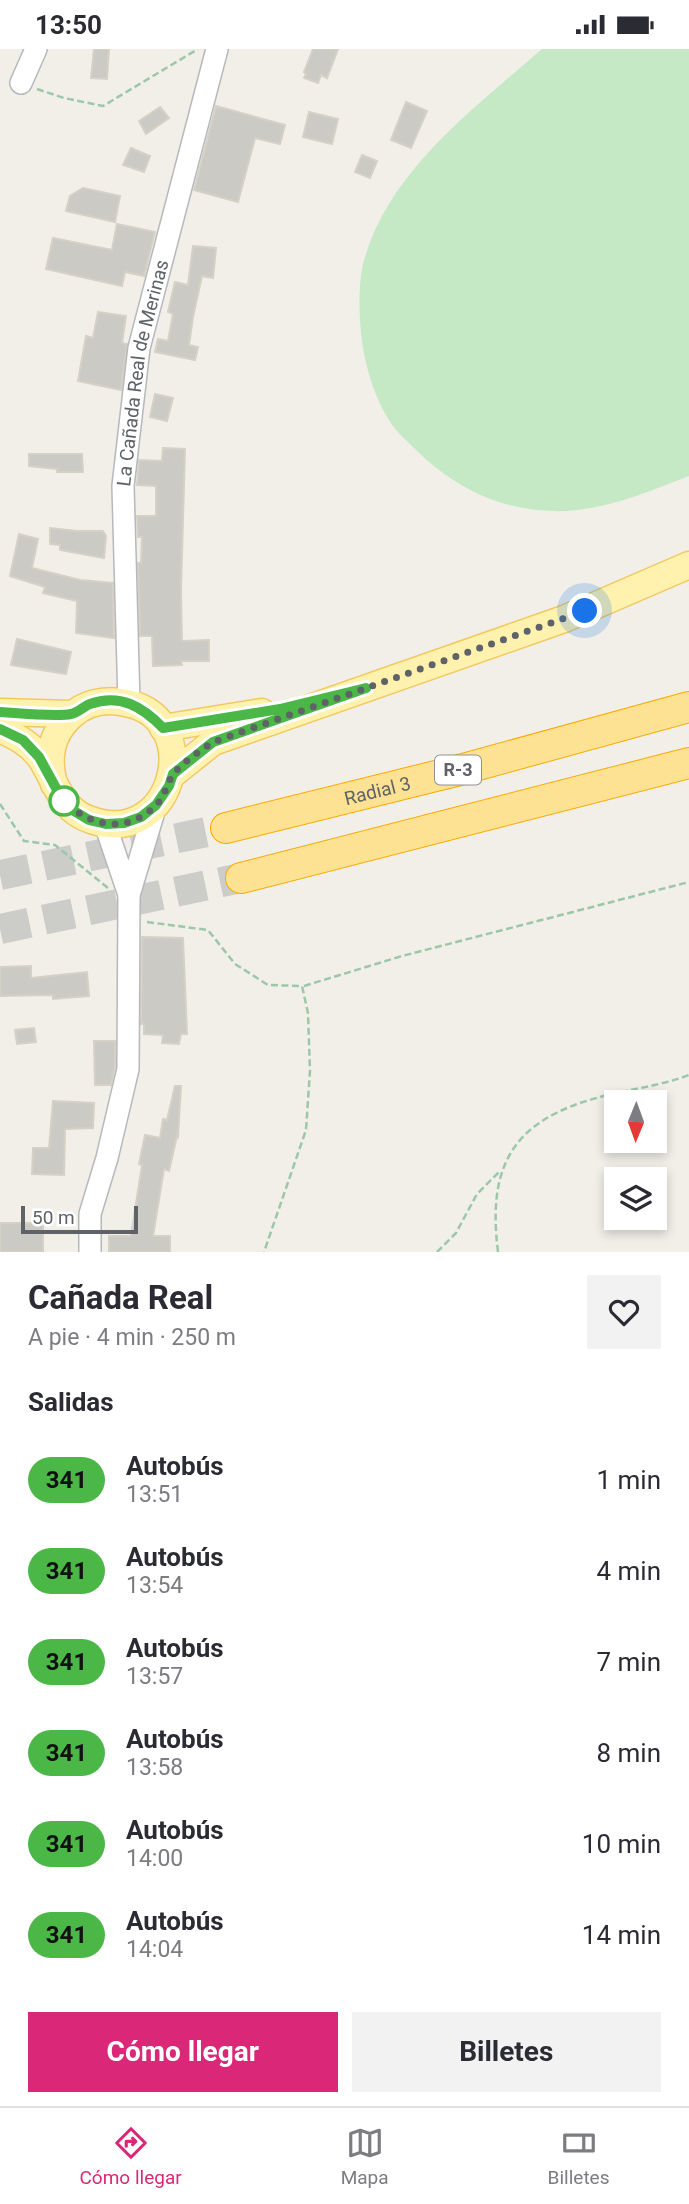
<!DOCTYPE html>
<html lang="es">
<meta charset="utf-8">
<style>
body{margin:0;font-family:Roboto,sans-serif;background:#f2f2f3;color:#2b2b33;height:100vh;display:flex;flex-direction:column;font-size:26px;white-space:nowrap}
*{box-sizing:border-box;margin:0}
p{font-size:23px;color:#7c7c81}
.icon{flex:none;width:38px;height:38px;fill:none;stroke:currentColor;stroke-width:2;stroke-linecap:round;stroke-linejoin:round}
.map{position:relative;height:1203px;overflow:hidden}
.panel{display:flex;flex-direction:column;background:#fff;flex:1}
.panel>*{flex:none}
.badge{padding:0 14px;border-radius:23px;font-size:24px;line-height:46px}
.needle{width:46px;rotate:181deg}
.buttons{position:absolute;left:604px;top:1041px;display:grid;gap:14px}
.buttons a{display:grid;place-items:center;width:63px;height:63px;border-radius:0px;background:#fff;box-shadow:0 4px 10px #0003;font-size:35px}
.scale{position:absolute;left:21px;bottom:18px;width:117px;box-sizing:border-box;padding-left:7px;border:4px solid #5f6368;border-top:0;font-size:19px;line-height:24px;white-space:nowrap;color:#5f6368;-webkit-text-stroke:5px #fff;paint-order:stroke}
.you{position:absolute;width:35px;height:35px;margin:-18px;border:5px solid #fff;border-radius:50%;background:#1a73e8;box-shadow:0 0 0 10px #1a73e833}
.map>.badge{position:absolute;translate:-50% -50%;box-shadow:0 0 0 4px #fff}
h2{padding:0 28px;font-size:26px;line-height:63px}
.round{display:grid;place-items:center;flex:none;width:74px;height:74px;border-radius:0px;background:#f2f2f3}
.headline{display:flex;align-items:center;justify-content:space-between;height:119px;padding:0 28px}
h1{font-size:33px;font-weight:700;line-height:52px}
.primary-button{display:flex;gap:14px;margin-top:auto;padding:14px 28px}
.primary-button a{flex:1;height:80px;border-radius:0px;background:#db2777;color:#fff;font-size:28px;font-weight:700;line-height:80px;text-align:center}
.primary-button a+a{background:#f2f2f3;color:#2b2b33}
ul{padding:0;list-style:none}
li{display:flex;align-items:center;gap:21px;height:91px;padding:0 28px}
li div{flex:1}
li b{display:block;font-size:26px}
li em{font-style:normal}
li .badge{min-width:77px;font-weight:700;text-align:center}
.status{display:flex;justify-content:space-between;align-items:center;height:49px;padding:0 35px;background:#fff;direction:ltr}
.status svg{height:19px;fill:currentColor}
.tabs{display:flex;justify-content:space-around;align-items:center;height:98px;border-top:2px solid #e1e1e2;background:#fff;font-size:19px;color:#7c7c81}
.tabs a{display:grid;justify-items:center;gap:4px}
.tabs .selected{color:#db2777}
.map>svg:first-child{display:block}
.green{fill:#c5e8c5}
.building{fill:#cccac5;stroke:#d6d1c6;stroke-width:2}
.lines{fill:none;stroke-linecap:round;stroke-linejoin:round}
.highway-tunnel{stroke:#ccccc8;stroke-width:30;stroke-dasharray:30 15;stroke-linecap:butt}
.minor-casing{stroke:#b5b8bc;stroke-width:24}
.major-casing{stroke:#f2c960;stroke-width:29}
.highway-casing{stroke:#f9ab00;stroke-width:32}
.path{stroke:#9cc7a9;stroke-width:2.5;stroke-dasharray:7 3.5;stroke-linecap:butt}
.minor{stroke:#fff;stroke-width:21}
.major{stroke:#fff2af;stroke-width:26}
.highway{stroke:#fde293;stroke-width:30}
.line-casing{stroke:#fff;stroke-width:16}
.line{stroke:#4ab747;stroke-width:10}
.walk{stroke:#5f6368;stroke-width:7;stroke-dasharray:0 12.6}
.stop-dot{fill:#fff;stroke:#4ab747;stroke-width:3.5}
.labels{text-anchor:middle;stroke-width:5;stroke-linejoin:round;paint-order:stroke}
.shield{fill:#fff;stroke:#8f9295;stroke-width:2}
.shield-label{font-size:18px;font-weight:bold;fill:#5f6368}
.street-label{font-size:19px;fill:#5f6368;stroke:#fff}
</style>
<div class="status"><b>13:50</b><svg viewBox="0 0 49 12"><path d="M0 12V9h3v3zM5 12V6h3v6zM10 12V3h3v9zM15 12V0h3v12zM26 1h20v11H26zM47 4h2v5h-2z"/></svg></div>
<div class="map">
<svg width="689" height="1203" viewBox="0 0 689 1203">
<rect width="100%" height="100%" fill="#f1efe8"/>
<path class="green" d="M 542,0 L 689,0 L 689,427 C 645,444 599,464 551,462 C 495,460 449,435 411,396 C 405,390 398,384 393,377 C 372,347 362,307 360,271 C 359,252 359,227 365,208 C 392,119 475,59 542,0 Z"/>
<g class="building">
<polygon points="94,0 109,0 107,30 91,29"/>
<polygon points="313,0 338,0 327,29 321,26 318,34 304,29 306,25 304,23"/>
<polygon points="406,53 427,62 411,99 391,91"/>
<polygon points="216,57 285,76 280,95 255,89 238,153 194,141"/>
<polygon points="160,58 169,69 146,85 139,72"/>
<polygon points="309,63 338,70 332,95 303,88"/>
<polygon points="131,99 150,107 144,123 123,116"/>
<polygon points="362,106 377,112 370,129 355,123"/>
<polygon points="83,139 120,147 115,173 66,162 70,147"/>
<polygon points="117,175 155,183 144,227 125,223 122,237 46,220 53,189 112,201"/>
<polygon points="193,197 216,199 213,229 202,227 193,268 189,296 198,298 195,311 155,303 158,290 168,292 173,265 168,263 175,233 188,236"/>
<polygon points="98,263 126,267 122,294 127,295 121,341 78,332 86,287 93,289"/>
<polygon points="155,345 173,349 167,372 150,368"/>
<polygon points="163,399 185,400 181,541 182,592 209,591 209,612 181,612 182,616 153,617 152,587 140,587 138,514 141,514 142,488 138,488 137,467 156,467 156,437 137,436 139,411 162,412"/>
<polygon points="29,405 82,405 83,423 57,423 57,420 29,417"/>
<polygon points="50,479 77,482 103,482 106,487 104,509 60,501 60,496 50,495"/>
<polygon points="19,485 38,490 32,519 80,531 113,534 114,589 76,584 77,552 43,544 45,538 10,527"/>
<polygon points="17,590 71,603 66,625 11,616"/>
<polygon points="142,888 183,889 187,985 181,985 179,995 162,994 163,986 144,985 144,975 141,975"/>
<polygon points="31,917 31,929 87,923 89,947 53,950 53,946 0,947 0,918"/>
<polygon points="34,979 36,993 17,995 15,981"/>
<polygon points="94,992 115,992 115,1018 111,1036 95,1036"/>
<polygon points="175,1037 181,1037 178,1088 177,1087 169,1122 164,1120 153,1187 170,1187 170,1203 109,1203 109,1187 131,1187 142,1116 139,1115 145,1086 160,1089 163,1070 167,1071"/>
<polygon points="53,1052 94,1054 93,1079 65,1080 64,1126 32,1125 33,1099 49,1099"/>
<rect x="0" y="1174" width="43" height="29"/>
</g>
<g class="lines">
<g class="highway-tunnel">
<polyline points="0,826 226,779"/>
<polyline points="0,880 241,829"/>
</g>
<defs>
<g id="minor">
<polyline points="21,34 36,0"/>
<path id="s1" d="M 129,654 L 123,437 L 139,299 L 217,0"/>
<polyline points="105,775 129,846"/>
<polyline points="90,1203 90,1165 107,1109 128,1020 129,846 156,756"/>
</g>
<g id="major">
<polyline points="0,663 72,665"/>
<polyline points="163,679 262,663"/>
<path d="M 0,680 C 15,687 28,693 39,707 C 56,730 59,761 91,771 C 176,801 208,663 120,653 C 102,650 84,655 71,667 C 50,686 47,710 54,735"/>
<polyline points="173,725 213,693 564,570 689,516"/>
</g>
<g id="highway">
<path id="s2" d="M 226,779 L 456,722 L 689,658"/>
<polyline points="241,829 689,714"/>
</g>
</defs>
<use href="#minor" class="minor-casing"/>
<use href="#major" class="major-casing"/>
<use href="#highway" class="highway-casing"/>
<g class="path">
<polyline points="37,40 64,49 103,57 198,0"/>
<polyline points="0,755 24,792 55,796 108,839"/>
<polyline points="147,873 208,881 235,915 268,936 302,937 308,964 310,1022 306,1081 264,1203"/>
<polyline points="304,937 402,907 689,833"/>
<polyline points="437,1203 456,1184 477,1145 499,1123"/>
<path d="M 498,1203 C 487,1116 513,1071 600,1048 C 630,1040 660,1037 689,1026"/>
</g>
<use href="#minor" class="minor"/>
<use href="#major" class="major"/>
<use href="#highway" class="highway"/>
</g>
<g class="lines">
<defs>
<path id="line" d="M 0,663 C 16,664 57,668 71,665 C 78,664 84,657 90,655 C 120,644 143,658 163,679 L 280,660 L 366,639 L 213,693 L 173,725 L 169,737 L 156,756 L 141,768 L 124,774 L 106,775 L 89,771 L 74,762 L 62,750 L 39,708 L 23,691 L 0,680"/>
</defs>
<use href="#line" class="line-casing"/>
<use href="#line" class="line"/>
<path class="walk" d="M 64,752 L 62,750 C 89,778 128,786 157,755 C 166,746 167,732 175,723 C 186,711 200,702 213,693 L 585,562"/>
</g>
<circle class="stop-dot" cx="64" cy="752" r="14"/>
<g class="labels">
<rect class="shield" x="435" y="706.5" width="46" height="29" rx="5"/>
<g class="shield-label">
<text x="458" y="727">R-3</text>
</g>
<g class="street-label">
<text dy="7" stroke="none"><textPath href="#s1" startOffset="332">La Cañada Real de Merinas</textPath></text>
<text dy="7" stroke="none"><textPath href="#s2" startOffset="156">Radial 3</textPath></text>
</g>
</g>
</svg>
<div class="buttons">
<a><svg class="needle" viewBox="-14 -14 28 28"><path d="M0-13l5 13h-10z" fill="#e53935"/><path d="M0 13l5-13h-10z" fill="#7c7c81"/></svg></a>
<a><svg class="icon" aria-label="layers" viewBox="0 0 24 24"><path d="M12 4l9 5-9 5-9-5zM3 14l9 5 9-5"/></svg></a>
</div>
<div class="scale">50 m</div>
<div class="you" style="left:585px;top:562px"></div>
</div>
<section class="panel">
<div class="headline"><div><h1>Cañada Real</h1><p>A pie · 4 min · 250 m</p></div><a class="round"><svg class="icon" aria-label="heart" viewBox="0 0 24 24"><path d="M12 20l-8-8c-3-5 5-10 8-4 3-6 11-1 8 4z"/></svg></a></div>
<h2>Salidas</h2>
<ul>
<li><span class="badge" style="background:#4ab747;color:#111">341</span><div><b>Autobús</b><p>13:51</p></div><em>1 min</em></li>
<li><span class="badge" style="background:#4ab747;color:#111">341</span><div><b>Autobús</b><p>13:54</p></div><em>4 min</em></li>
<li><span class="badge" style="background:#4ab747;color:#111">341</span><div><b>Autobús</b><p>13:57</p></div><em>7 min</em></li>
<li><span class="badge" style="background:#4ab747;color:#111">341</span><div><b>Autobús</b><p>13:58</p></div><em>8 min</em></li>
<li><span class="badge" style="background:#4ab747;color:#111">341</span><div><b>Autobús</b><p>14:00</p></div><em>10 min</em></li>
<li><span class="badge" style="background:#4ab747;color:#111">341</span><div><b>Autobús</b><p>14:04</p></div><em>14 min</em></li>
</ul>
<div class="primary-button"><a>Cómo llegar</a><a>Billetes</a></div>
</section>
<nav class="tabs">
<a class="selected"><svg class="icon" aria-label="directions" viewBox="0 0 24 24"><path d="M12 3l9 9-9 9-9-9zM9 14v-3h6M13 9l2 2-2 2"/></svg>Cómo llegar</a>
<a><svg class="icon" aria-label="map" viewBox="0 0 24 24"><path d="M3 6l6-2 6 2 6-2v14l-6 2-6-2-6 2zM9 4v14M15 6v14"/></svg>Mapa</a>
<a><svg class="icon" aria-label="tickets" viewBox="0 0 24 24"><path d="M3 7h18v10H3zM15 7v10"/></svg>Billetes</a>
</nav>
